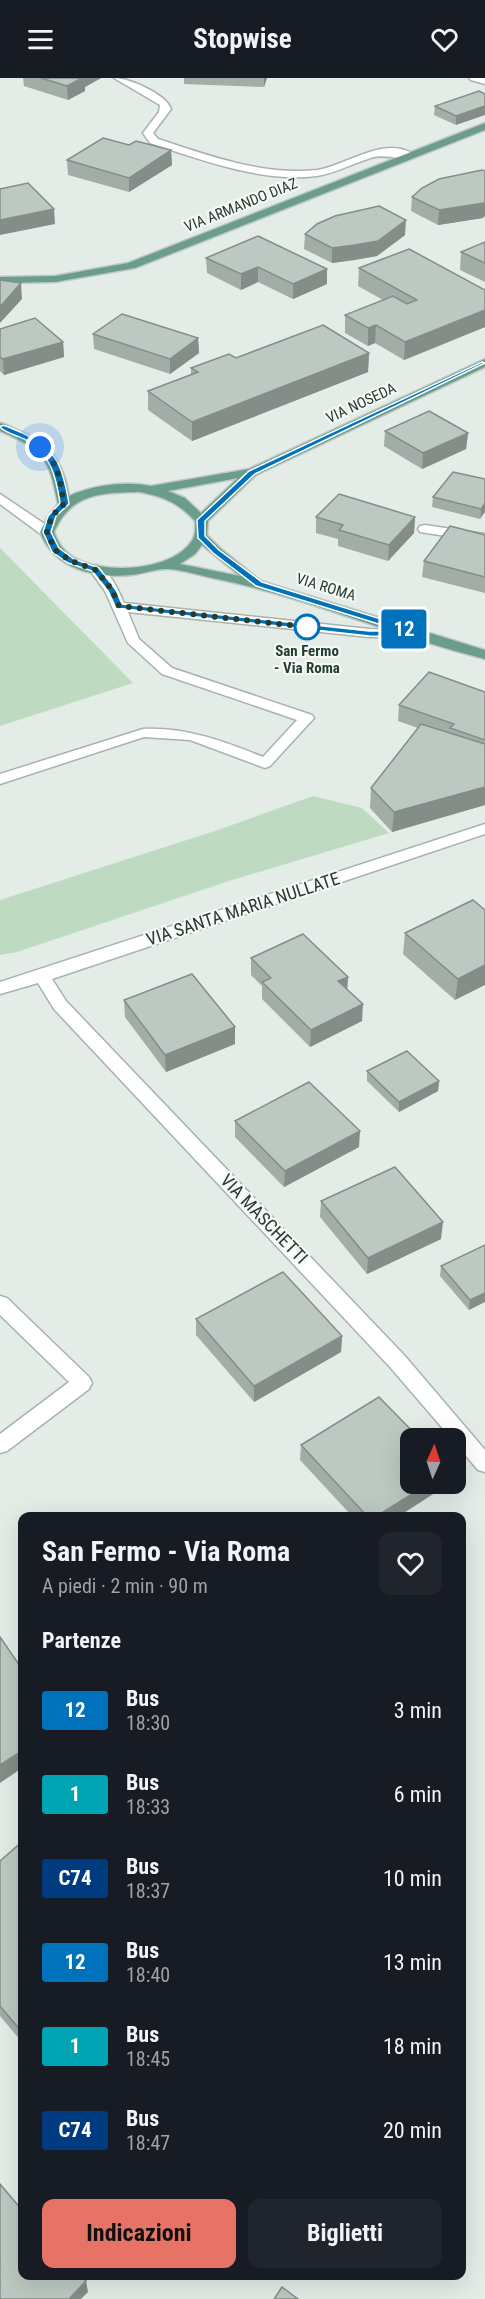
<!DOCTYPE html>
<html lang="it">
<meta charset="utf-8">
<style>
body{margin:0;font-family:"Roboto Condensed",sans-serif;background:#20242c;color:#f1f3f6;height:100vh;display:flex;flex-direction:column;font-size:22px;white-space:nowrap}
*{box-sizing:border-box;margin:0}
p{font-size:20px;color:#9ea1a6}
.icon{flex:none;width:33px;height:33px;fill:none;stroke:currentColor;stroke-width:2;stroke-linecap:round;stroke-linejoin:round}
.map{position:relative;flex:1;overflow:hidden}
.drawer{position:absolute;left:18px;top:1434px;width:448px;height:768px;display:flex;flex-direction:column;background:#171b24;border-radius:12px;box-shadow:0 6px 24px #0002}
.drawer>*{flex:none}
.badge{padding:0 12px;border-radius:4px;font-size:21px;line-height:39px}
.needle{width:39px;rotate:3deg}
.tools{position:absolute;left:400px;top:1350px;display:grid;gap:12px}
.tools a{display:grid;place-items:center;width:66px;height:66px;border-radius:12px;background:#171b24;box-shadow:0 6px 24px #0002;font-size:30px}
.you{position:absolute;width:30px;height:30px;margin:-15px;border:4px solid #fff;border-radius:50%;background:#1a73e8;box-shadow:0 0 0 9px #1a73e833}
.map>.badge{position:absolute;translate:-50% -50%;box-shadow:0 0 0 3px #fff}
h2{padding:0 24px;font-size:22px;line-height:54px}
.round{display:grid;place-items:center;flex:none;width:63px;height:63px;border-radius:12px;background:#20242c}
.head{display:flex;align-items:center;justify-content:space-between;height:102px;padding:0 24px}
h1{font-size:28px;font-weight:700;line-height:45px}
.cta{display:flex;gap:12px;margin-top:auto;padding:12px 24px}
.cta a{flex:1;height:69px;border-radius:12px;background:#e77366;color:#111;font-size:24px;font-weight:700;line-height:69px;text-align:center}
.cta a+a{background:#20242c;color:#f1f3f6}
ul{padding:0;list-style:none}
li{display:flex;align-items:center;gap:18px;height:84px;padding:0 24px}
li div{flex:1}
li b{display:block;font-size:22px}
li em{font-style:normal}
li .badge{min-width:66px;font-weight:700;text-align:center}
header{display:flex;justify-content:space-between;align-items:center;height:78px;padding:0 24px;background:#171b24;font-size:27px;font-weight:700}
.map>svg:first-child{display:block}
.green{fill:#bedbc2}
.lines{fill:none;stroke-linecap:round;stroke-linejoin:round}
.minor-casing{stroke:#a6b4ad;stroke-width:3}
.major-casing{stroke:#c2c8c6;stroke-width:3}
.minor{fill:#fff;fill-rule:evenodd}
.major{fill:#6b9e8a;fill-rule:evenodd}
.wall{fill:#a2ada7}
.shaded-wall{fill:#848d88}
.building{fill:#bcc9c2;stroke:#848d88;stroke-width:1.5}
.line{fill:#0072bc;stroke:#fff;stroke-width:1.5}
.walk{stroke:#243c32;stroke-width:6;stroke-dasharray:0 10.8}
.stop-dot{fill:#fff;stroke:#0072bc;stroke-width:3}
.labels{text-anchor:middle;stroke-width:4.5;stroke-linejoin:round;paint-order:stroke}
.far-street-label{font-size:15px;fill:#243c32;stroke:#f4f9f5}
.far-stop-label{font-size:15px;font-weight:bold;fill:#243c32;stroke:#f4f9f5}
.street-label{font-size:18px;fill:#243c32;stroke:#f4f9f5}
</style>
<header><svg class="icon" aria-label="menu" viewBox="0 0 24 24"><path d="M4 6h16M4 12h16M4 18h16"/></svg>Stopwise<svg class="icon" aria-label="heart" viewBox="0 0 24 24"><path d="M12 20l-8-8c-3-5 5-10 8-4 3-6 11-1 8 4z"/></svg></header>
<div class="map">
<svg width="485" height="2221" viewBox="0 0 485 2221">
<rect width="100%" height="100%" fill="#e3ece7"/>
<g class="green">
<polygon points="0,470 133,605 0,648"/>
<polygon points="313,718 362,730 389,755 232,802 17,874 0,877 0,822 218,752"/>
</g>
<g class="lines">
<defs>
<g id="minor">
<path d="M 114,0 C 129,0 166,16 171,31 L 153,55 L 158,61 C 207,77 263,98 317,92 C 345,88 387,56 414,77 C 406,84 386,76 374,79 C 355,84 337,95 317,98 C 262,105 202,82 150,65 L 143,55 L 159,34 L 160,27 Z"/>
<polygon points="469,0 485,0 485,6 471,2"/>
<polygon points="0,416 52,451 54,454 52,457 42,457 0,426"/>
<polygon points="425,447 485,456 485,464 420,454 418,451 420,448"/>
<path d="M 96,487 C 109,491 119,513 124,525 L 369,551 L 420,552 L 427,556 L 420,560 L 369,559 L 128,534 L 139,561 L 172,590 L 312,637 L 314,640 L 270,688 L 265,690 L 190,662 L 144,659 L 0,706 L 0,696 L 143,651 C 186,649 223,663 263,679 L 297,642 L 162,596 L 128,565 L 105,513 L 89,491 Z"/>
<polygon points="485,746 485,756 52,901 66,923 404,1277 485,1372 485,1394 478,1392 456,1366 456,1360 451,1360 390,1289 54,931 38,905 0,916 0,904"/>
<polygon points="0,1218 7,1220 89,1299 92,1305 89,1311 7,1373 0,1375 0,1356 69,1304 0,1237"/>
</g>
<g id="major">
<polygon points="485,45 485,52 135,190 55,204 0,205 0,199 55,198 128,185"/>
<path d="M 485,281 L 485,289 L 256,397 L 208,443 L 207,457 L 221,471 L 261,503 L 485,572 L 485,581 C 395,559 309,520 217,501 C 201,498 184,492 168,491 C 157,490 143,496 132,497 C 95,501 54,491 40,454 L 47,440 L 58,426 C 49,380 44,372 0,353 L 0,345 L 4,346 C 43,363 62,374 69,418 C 94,407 125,403 151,408 L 249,391 ZM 238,400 L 201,435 L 185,420 L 168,413 ZM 139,414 C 162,418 179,425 195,443 C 195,449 196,455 193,461 C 174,494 102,497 73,479 C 63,473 58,465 54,454 C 71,415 101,415 139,414 ZM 202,467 L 240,498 L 180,486 L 195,476 Z"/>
</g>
</defs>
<use href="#minor" class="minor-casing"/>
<use href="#major" class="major-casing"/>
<use href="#minor" class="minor"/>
<use href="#major" class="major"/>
</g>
<g class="wall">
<polygon points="23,0 101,0 85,9 85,13 68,22 24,8"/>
<polygon points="184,0 267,0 264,9 184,6"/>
<polygon points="485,16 456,47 434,37 435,28"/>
<polygon points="129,67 171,72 172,87 129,114 68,97 67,82"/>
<polygon points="412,119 483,140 438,147 411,133"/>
<polygon points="305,156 405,157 377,178 354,182 332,185 304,171"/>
<polygon points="485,164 485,204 460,192 461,174"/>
<polygon points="206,180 327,191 327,206 293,221 258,204 241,212 207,195"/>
<polygon points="359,190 485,212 485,249 404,282 375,265 368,268 345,255 345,237 383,222 358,208"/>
<polygon points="0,251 63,264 64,279 4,297 0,293"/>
<polygon points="93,256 198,260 199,275 170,296 94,271"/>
<polygon points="369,275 368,294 192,363 148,332 148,313 191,297 191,290 236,280"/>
<polygon points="385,353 468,355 466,371 422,391 384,368"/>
<polygon points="485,401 480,441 432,429 433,419"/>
<polygon points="316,439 415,439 414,455 388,483 338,468 338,461 316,455"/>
<polygon points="485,457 485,515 422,499 424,483"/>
<polygon points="485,614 485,727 392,754 370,730 371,710 418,650 398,643 399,627"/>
<polygon points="485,832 455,922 403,876 405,855"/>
<polygon points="251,880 348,899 347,911 362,943 310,969 262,921 262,908 251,897"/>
<polygon points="124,922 235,949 235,966 166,994 125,939"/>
<polygon points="367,993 439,1003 438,1013 399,1034 367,1003"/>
<polygon points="235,1043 359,1069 284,1109 235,1059"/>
<polygon points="321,1123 441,1161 367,1196 320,1139"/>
<polygon points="485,1167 469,1232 440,1198 441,1188"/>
<polygon points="196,1241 342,1258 341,1274 254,1324 196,1257"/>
<polygon points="301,1367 447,1407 399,1438 352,1438 300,1382"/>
<polygon points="22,1764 22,1964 0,1938 0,1783"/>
</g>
<g class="shaded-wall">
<polygon points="79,0 101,0 85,9 85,13 68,22 67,8"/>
<polygon points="264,0 267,0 264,9"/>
<polygon points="485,28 485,37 456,47 456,38"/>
<polygon points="171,72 172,87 129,114 129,100"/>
<polygon points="485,124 485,138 483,140 438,147 439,132"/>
<polygon points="54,131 55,146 0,157 0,142"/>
<polygon points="406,142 405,157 377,178 354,182 332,185 332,170"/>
<polygon points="258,189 258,204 241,212 241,196"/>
<polygon points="327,191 327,206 293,221 293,206"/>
<polygon points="21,205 22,221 0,245 0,229"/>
<polygon points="485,232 485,249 404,282 405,264"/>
<polygon points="376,247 375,265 368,268 368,250"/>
<polygon points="198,260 199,275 170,296 170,281"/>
<polygon points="63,264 64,279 4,297 3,281"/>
<polygon points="369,275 368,294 192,363 192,344"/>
<polygon points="468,355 466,371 422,391 423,375"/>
<polygon points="485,425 485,434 480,441 481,431"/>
<polygon points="415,439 414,455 388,483 389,467"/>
<polygon points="485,709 485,727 392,754 394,734"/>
<polygon points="485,887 485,907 455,922 458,901"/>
<polygon points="348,899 347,915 338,903"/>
<polygon points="363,926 362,943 310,969 311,952"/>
<polygon points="235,949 235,966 166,994 165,977"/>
<polygon points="439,1003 438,1013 399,1034 399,1024"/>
<polygon points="360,1053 359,1069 284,1109 285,1093"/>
<polygon points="443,1144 441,1161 367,1196 368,1180"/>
<polygon points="485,1215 485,1224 469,1232 470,1222"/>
<polygon points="342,1258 341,1274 254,1324 254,1308"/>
<polygon points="428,1406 447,1406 447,1407 399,1438 377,1438"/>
<polygon points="22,1673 22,1690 0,1705 0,1687"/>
<polygon points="86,2203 88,2214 81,2221 69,2221"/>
</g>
<g class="building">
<polygon points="41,0 82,0 67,8"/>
<polygon points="479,13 485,16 485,28 456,38 435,28"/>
<polygon points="103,60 129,67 136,63 171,72 129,100 67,82"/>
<polygon points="482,92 485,93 485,124 484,125 439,132 412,119 422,110 439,101"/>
<polygon points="28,105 54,131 0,142 0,111"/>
<polygon points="379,128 406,142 378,163 355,167 332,170 305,156 317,146 335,138"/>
<polygon points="258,158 327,191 293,206 258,189 241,196 206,180"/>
<polygon points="485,164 485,185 461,174"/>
<polygon points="409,171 485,212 485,232 405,264 376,247 368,250 345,237 393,218 407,226 417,222 359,190"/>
<polygon points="0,202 21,205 0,229"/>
<polygon points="122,236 198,260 170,281 93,256"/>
<polygon points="35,240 63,264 3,281 0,279 0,251"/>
<polygon points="323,247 369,275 192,344 148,313 198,294 191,290 229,276 236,280"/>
<polygon points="429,333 468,355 423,375 385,353"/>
<polygon points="453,394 485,401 485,425 481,431 433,419"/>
<polygon points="339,416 415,439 389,467 339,452 343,447 316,439"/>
<polygon points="450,448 485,457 485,499 424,483"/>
<polygon points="429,594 485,614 485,662 450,650 454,646 399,627"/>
<polygon points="421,646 485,666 485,709 394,734 371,710"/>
<polygon points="473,822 485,832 485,887 458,901 405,855"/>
<polygon points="303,856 348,899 338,903 363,926 311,952 262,904 271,900 251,880"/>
<polygon points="192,896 235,949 165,977 124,922"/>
<polygon points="407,973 439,1003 399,1024 367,993"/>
<polygon points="309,1004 360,1053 285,1093 235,1043"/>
<polygon points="395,1089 443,1144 368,1180 321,1123"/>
<polygon points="485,1167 485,1215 470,1222 441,1188"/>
<polygon points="283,1194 342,1258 254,1308 196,1241"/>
<polygon points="379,1319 419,1360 411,1360 411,1406 428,1406 377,1438 367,1438 301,1367"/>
<polygon points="0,1559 22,1591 22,1673 0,1687"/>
<polygon points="22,1764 22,1954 0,1928 0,1783"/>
<polygon points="0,2106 22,2132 22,2198 81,2198 86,2203 69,2221 0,2221"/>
<polygon points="282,2209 298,2221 274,2221"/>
</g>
<path class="line" d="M 482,284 L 485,285 L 255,396 L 205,443 L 205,458 L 219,472 L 262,504 L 423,554 L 424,556 L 420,559 L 369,558 L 116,530 L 108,513 L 92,493 L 68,485 L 52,474 L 43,454 L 48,438 L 60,425 C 56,399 51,376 26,362 C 16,357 5,355 0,349 C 3,345 10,350 18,353 C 56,369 63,387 69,426 L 56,438 L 51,454 L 59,470 L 74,481 L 99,490 L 116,512 L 122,526 L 369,553 L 401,553 L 256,508 L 213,475 L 198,460 L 197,442 L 249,393 Z"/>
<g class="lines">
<path class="walk" d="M 40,369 C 58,383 61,405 64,426 L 52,438 L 47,454 L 55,472 L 71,483 L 96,492 L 112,512 L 119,528 L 307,549"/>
</g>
<circle class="stop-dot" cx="307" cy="549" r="12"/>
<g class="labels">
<g class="far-street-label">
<text transform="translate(241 127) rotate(-22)" y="5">VIA ARMANDO DIAZ</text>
<text transform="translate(361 325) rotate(-25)" y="5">VIA NOSEDA</text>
<text transform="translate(326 509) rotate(17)" y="5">VIA ROMA</text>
</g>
<g class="far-stop-label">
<text x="307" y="578">San Fermo<tspan x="307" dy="17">- Via Roma</tspan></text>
</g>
<g class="street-label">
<text transform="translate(243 831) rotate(-18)" y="6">VIA SANTA MARIA NULLATE</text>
<text transform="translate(264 1141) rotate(46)" y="6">VIA MASCHETTI</text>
</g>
</g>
</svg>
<div class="tools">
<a><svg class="needle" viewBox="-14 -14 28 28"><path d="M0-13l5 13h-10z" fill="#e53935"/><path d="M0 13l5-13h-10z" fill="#9ea1a6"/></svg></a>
</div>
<div class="you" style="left:40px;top:369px"></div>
<b class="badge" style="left:404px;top:551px;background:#0072bc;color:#fff">12</b>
<section class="drawer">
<div class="head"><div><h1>San Fermo - Via Roma</h1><p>A piedi · 2 min · 90 m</p></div><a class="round"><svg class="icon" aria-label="heart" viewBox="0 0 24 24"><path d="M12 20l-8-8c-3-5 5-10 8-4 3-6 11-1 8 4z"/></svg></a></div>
<h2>Partenze</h2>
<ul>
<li><span class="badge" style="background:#0072bc;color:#fff">12</span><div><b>Bus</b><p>18:30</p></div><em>3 min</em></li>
<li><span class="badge" style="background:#00a3b4;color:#fff">1</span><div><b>Bus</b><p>18:33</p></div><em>6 min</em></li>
<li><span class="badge" style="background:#003b80;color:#fff">C74</span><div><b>Bus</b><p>18:37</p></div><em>10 min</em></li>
<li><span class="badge" style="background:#0072bc;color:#fff">12</span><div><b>Bus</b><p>18:40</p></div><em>13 min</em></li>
<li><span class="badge" style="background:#00a3b4;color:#fff">1</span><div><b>Bus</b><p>18:45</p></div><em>18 min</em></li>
<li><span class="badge" style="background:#003b80;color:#fff">C74</span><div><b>Bus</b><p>18:47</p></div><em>20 min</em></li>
</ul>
<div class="cta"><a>Indicazioni</a><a>Biglietti</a></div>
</section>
</div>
